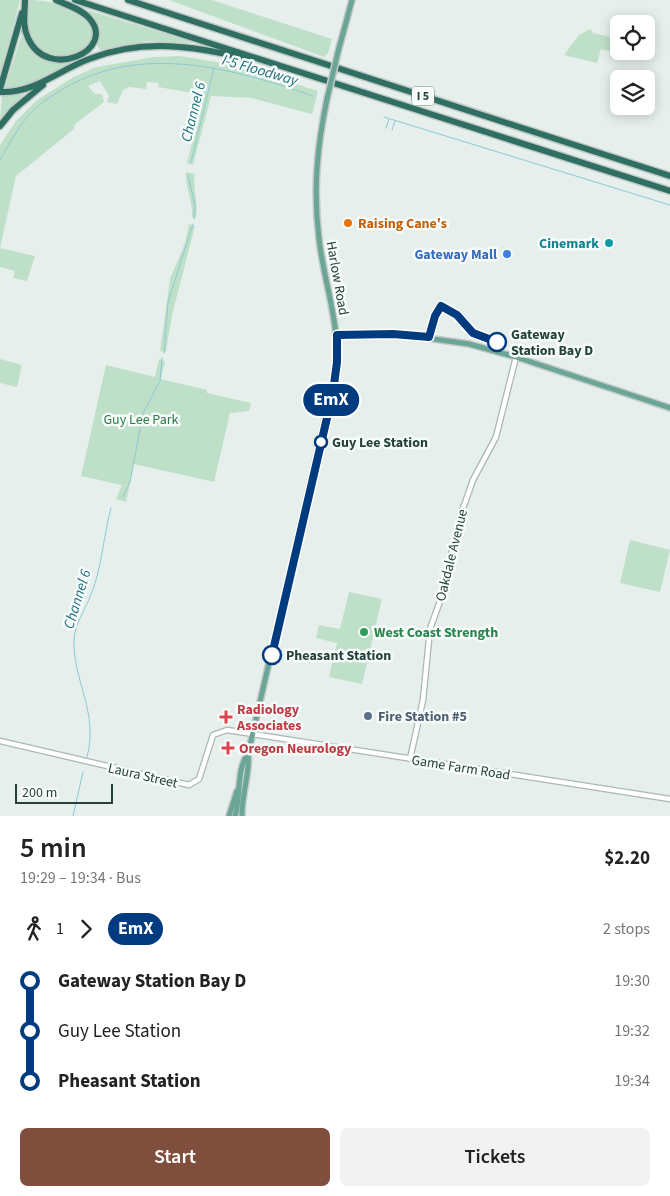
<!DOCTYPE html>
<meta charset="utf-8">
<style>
body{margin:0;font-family:"Source Sans 3",sans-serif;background:#f2f2f2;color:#222;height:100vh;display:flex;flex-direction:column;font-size:19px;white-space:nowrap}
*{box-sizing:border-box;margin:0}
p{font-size:16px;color:#767676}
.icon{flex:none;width:28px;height:28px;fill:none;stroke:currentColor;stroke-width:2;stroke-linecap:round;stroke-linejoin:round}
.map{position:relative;height:816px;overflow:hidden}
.drawer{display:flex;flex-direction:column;background:#fff;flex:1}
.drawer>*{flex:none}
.badge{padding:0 10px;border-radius:16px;font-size:18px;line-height:32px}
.buttons{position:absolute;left:610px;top:15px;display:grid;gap:10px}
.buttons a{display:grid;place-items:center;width:45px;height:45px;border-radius:8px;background:#fff;box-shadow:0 2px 12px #0003;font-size:25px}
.scale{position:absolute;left:15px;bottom:12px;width:98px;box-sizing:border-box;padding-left:5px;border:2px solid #24423a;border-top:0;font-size:14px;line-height:18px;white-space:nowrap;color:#24423a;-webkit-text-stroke:4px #f7fbf9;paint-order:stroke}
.map>.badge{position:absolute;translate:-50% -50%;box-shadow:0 0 0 2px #fff}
.legs{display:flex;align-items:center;gap:8px;height:55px;padding:0 20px;font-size:16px}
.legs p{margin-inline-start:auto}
.head{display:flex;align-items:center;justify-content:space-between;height:85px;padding:0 20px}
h1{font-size:28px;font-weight:600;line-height:38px}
.button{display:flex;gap:10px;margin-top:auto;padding:10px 20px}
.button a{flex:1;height:58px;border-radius:8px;background:#804e3d;color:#fff;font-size:20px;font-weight:600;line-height:58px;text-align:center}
.button a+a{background:#f2f2f2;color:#222}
ul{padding:0 20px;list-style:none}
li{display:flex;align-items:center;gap:18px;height:50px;font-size:19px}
li i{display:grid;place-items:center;width:8px;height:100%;margin:0 6px;background:currentColor}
li i::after{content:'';width:12px;height:12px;margin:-6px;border:4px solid;border-radius:50%;background:#fff}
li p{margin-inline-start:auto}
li:first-child i{background:linear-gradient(#0000 50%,currentColor 0)}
li:last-child i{background:linear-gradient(currentColor 50%,#0000 0)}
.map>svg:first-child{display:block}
.green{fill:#bfe0c8}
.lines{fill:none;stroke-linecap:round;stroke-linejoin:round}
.stream{stroke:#8ec9d4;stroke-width:1}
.minor-casing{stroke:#a8b8b2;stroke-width:7}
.major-casing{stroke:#c2cac8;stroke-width:8}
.highway-casing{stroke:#c2cac8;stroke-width:9}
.minor{stroke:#fff;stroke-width:4.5}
.major{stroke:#6aa596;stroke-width:5}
.highway{stroke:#2f6f62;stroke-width:6}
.major-bridge-casing{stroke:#c2cac8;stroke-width:8;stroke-linecap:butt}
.major-bridge{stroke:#6aa596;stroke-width:5}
.line-1-casing{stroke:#fff;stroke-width:11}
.line-1{stroke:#003b80;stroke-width:8}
.food-dot{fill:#e8710a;stroke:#f7fbf9;stroke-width:2}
.culture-dot{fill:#0f9aa8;stroke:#f7fbf9;stroke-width:2}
.shop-dot{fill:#3f7fe0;stroke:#f7fbf9;stroke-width:2}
.stop-1-dot{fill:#fff;stroke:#003b80;stroke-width:2.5}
.leisure-dot{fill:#2e9e5b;stroke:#f7fbf9;stroke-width:2}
.service-dot{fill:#5c6f8a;stroke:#f7fbf9;stroke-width:2}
.health-dot{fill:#e0444e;stroke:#f7fbf9;stroke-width:2}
.labels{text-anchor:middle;stroke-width:5;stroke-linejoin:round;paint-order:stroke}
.shield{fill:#f7fbf9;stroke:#637a73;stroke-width:1}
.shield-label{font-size:12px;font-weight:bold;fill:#24423a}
.food-label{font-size:14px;font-weight:bold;fill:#c56008;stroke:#f7fbf9;text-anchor:start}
.culture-label{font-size:14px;font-weight:bold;fill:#0d838f;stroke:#f7fbf9;text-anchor:end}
.shop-label{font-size:14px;font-weight:bold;fill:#366cbe;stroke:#f7fbf9;text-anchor:end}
.street-label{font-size:14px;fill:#24423a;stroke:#f7fbf9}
.stop-label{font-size:14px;font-weight:bold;fill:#24423a;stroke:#f7fbf9;text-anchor:start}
.park-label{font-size:14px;fill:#2d7a4b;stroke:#f7fbf9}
.leisure-label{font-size:14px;font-weight:bold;fill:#27864d;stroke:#f7fbf9;text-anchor:start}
.health-label{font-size:14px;font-weight:bold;fill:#be3a42;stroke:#f7fbf9;text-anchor:start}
.service-label{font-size:14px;font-weight:bold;fill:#4e5e75;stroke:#f7fbf9;text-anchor:start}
.water-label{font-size:15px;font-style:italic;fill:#1c6f80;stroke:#f7fbf9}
</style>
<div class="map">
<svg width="670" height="816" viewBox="0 0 670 816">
<rect width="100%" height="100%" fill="#e6efeb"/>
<g class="green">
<polygon points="0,0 20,0 0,75"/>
<path d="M 30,0 C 48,0 89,8 92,29 C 96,47 74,60 59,57 C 53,55 47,52 41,49 C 24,39 26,17 30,0 Z"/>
<polygon points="169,0 212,0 332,39 328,53 324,57"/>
<path d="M 87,10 L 196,43 L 147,41 L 100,50 L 97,45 C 101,30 97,21 87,10 Z"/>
<polygon points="590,29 593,33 619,39 619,51 633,51 632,56 601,49 597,63 564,55 579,35"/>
<path d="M 22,34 C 32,55 45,65 69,63 C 50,74 28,91 5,88 Z"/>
<path d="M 180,56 C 227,62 272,76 318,91 L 312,114 L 251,98 L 211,96 L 193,165 L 187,163 L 204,95 L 158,87 L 159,83 L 147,82 L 146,89 L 129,87 L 123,90 L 117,104 L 107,102 L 109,96 L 100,81 L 88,86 L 95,94 L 102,94 L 104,102 L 75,124 L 74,129 L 16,176 L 0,248 L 35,256 L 27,281 L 13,278 L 15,271 L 0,267 L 0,145 L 16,121 L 37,100 L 72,78 L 96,67 L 154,57 Z"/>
<polygon points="24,94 0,121 2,96"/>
<path d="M 186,172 L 195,174 C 192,189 199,203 196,218 L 192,217 C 193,201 185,188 186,172 Z"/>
<polygon points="189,224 195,226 172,315 166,352 160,351 170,279 185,243"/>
<polygon points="0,359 22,365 17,387 0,383"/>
<polygon points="159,359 165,361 161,379 207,390 207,393 251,403 249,411 230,413 214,482 134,464 126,502 116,499 122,485 81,476 106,365 155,377"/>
<polygon points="630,540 670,550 660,592 620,583"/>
<polygon points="349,592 382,599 362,684 329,677 337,643 316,638 319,625 340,629"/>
</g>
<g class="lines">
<g class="stream">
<polyline points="384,117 670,205"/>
<polyline points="386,128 389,119"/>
<polyline points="392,130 395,121"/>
<path d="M 0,160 C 10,143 22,119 37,107 C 122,38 220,64 313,96"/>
<polyline points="191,162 214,68"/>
<polyline points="188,175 195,206 194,219"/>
<polyline points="164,353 168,302 193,224"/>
<polyline points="123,497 130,482 143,413 160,381 162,358"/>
<path d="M 87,757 C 99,712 73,682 74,640 C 75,623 84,612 90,597 C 102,569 103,537 111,508"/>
<polyline points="73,816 83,772"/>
</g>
<defs>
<g id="minor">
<polyline points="0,741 189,785 199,779 213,735 227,730 670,799"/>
<polyline points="410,759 423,700 430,629 439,604 461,514 473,480 496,437 516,357"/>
</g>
<g id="major">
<polyline points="338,52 352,0"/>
<polyline points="337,335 405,335 469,344 516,357 670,408"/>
<polyline points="229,816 237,791"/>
<path d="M 235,816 C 241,798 236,769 248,754"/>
<path d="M 242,816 C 241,797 251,768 248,754 L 336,371 C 341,326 324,283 319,239 C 313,190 317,147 327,99"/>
</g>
<g id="highway">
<path d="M 25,0 C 25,13 22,26 28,38 C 47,82 118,50 89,18 C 81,9 67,5 56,0"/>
<polyline points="75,0 670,191"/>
<polyline points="128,0 670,176"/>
<polyline points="0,89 22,13"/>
<path d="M 0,92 C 33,94 59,70 89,59 C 143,38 194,46 248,59"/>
<polyline points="0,126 13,110 43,85"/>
</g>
</defs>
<use href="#minor" class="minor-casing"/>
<use href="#major" class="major-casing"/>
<use href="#highway" class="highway-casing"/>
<use href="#minor" class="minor"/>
<use href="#major" class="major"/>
<use href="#highway" class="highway"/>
<defs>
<polyline id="major-bridge" points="327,99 338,52"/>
</defs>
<use href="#major-bridge" class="major-bridge-casing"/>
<use href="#major-bridge" class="major-bridge"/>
</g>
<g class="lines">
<defs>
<polyline id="line-1" points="272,655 333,392 337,362 337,335 393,334 429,337 435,316 441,306 457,315 473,333 497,342"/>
</defs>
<use href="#line-1" class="line-1-casing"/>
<use href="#line-1" class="line-1"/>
</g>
<circle class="food-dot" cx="348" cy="223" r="5"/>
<circle class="culture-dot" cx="609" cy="243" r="5"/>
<circle class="shop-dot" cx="507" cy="254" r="5"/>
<g class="stop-1-dot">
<circle cx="497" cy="342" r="9"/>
<circle cx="321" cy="442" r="6"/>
<circle cx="272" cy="655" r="9"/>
</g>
<circle class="leisure-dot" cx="364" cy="632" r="5"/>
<circle class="service-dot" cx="368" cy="716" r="5"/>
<g class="health-dot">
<path d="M223.5 709.5h5v5h5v5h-5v5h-5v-5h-5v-5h5z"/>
<path d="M225.5 740.5h5v5h5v5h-5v5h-5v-5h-5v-5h5z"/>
</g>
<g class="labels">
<rect class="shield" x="412" y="86.5" width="22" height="19" rx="4"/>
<g class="shield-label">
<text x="423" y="100">I 5</text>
</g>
<g class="food-label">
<text x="358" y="228">Raising Cane's</text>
</g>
<g class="culture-label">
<text x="599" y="248">Cinemark</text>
</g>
<g class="shop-label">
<text x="497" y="259">Gateway Mall</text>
</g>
<g class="street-label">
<text transform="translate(338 278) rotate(80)" y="5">Harlow Road</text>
<text transform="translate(451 555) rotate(-76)" y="5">Oakdale Avenue</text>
<text transform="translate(461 767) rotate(9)" y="5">Game Farm Road</text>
<text transform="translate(143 775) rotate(13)" y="5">Laura Street</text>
</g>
<g class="stop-label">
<text x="511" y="339">Gateway<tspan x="511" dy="16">Station Bay D</tspan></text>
<text x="332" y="447">Guy Lee Station</text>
<text x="286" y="660">Pheasant Station</text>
</g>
<g class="park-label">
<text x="141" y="424">Guy Lee Park</text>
</g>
<g class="leisure-label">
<text x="374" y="637">West Coast Strength</text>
</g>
<g class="health-label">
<text x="237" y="714">Radiology<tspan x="237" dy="16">Associates</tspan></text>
<text x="239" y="753">Oregon Neurology</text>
</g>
<g class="service-label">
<text x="378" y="721">Fire Station #5</text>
</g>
<g class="water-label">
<text transform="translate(260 70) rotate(16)" y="5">I-5 Floodway</text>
<text transform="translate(193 112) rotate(-76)" y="5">Channel 6</text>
<text transform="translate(77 599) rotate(-73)" y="5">Channel 6</text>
</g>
</g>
</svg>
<div class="buttons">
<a><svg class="icon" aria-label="locate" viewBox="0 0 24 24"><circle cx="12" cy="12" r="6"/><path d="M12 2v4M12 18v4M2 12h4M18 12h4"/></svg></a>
<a><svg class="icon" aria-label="layers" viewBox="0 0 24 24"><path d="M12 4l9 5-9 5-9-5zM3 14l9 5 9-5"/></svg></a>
</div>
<div class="scale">200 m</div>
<b class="badge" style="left:331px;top:400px;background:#003b80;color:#fff">EmX</b>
</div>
<section class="drawer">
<div class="head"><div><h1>5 min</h1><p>19:29 – 19:34 · Bus</p></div><b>$2.20</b></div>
<div class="legs"><svg class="icon" aria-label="walk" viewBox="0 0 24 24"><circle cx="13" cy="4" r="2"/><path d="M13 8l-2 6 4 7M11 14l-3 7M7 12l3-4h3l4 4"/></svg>1<svg class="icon" aria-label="forward" viewBox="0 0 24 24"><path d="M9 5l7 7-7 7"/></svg><b class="badge" style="background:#003b80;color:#fff">EmX</b><p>2 stops</p></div>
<ul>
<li><i style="color:#003b80"></i><b>Gateway Station Bay D</b><p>19:30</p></li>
<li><i style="color:#003b80"></i><span>Guy Lee Station</span><p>19:32</p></li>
<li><i style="color:#003b80"></i><b>Pheasant Station</b><p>19:34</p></li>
</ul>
<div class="button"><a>Start</a><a>Tickets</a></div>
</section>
